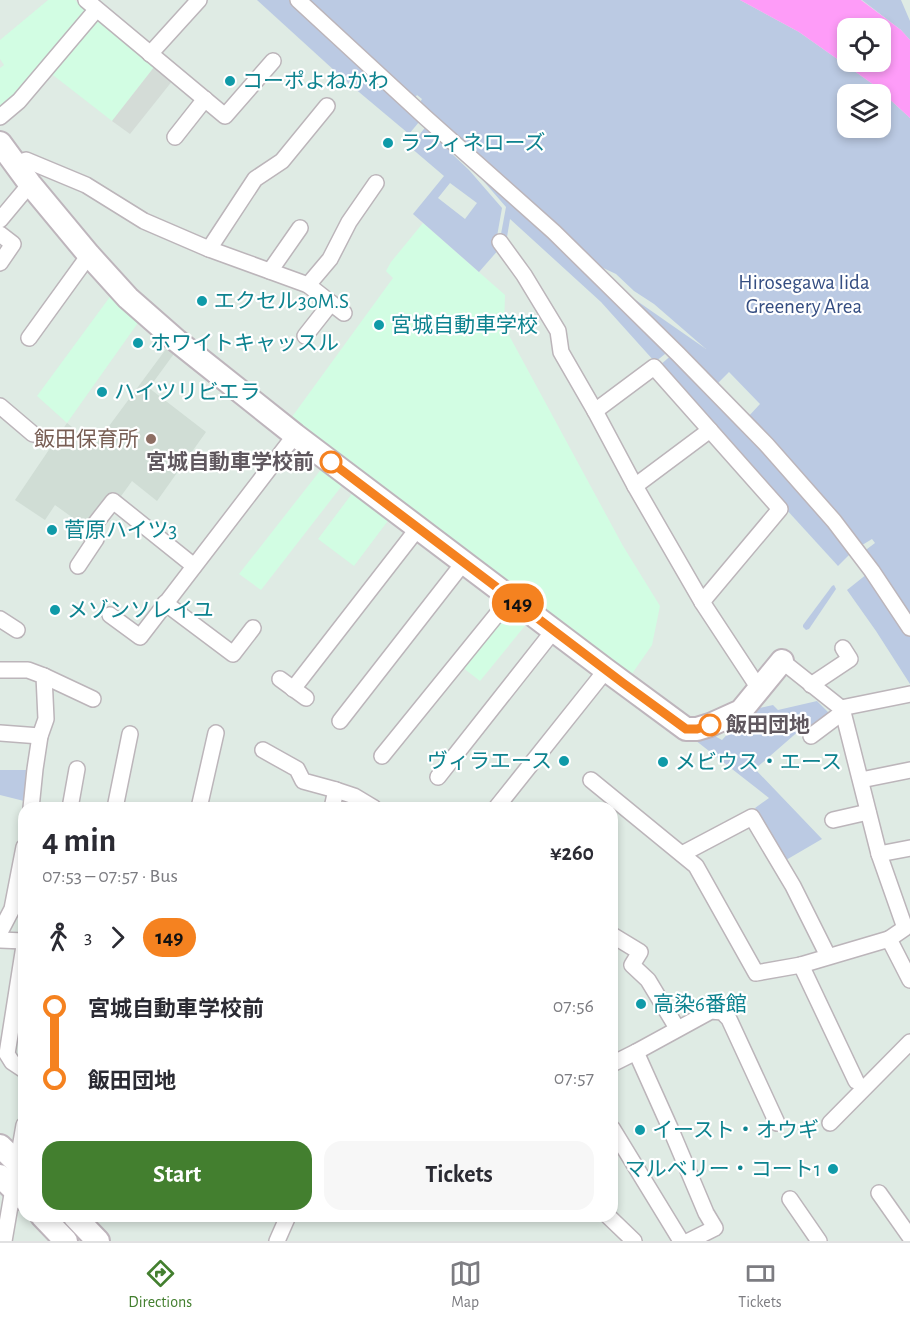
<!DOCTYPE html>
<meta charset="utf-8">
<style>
body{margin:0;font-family:"Alegreya Sans","Noto Sans JP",sans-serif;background:#f7f7f7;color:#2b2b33;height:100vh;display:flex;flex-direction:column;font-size:22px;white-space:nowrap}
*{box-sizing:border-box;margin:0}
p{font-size:20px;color:#7c7c81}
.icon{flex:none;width:33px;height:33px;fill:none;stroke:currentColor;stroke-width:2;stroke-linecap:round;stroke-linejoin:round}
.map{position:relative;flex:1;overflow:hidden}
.details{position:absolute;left:18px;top:802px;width:600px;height:420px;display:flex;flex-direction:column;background:#fff;border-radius:18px;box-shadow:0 3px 9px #0003}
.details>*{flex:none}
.badge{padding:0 12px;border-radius:20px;font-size:21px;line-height:39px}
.controls{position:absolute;left:837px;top:18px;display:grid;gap:12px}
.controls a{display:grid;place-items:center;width:54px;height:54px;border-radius:12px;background:#fff;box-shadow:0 3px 9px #0003;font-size:30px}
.map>.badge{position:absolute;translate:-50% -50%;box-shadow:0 0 0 3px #fff}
.legs{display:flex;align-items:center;gap:9px;height:66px;padding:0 24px;font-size:20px}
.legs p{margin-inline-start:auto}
.headline{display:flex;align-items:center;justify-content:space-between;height:102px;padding:0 24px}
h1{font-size:33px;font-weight:600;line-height:45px}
.cta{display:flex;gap:12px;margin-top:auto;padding:12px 24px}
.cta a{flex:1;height:69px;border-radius:18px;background:#437f2f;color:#fff;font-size:24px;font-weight:600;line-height:69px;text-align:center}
.cta a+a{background:#f7f7f7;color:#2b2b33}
ul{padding:0 24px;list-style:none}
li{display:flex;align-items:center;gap:21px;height:72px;font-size:22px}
li i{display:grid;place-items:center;width:9px;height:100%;margin:0 8px;background:currentColor}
li i::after{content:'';width:15px;height:15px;margin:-8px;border:4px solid;border-radius:50%;background:#fff}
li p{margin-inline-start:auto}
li:first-child i{background:linear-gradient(#0000 50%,currentColor 0)}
li:last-child i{background:linear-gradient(currentColor 50%,#0000 0)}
.menu{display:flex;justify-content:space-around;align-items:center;height:84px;border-top:2px solid #e1e1e2;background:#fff;font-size:16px;color:#7c7c81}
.menu a{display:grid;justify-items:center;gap:3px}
.menu .selected{color:#437f2f}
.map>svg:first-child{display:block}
.commercial{fill:#d2fde3}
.industrial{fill:#d4dcd7}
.education{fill:#d0ddd5}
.green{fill:#bbcae3;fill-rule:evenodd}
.water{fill:#fe9cf8;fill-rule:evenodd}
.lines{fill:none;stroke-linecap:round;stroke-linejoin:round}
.street-casing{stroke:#bcb5ba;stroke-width:18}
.secondary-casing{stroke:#beb5bc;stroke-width:26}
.street{stroke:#fff;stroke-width:15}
.secondary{stroke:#fff;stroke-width:22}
.line-1-casing{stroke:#fff;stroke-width:14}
.line-1{stroke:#f58220;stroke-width:9}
.culture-dot{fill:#0f9aa8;stroke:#fff;stroke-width:2}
.education-dot{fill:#8d6e63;stroke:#fff;stroke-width:2}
.stop-1-dot{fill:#fff;stroke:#f58220;stroke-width:3}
.labels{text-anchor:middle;stroke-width:4.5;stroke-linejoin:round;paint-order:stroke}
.culture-label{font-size:21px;fill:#0d838f;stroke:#fff;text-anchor:start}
.park-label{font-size:21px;fill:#354e82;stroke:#fff}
.education-label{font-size:21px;fill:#785e54;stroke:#fff;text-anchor:end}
.stop-label{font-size:21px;font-weight:bold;fill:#60585f;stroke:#fff;text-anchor:end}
</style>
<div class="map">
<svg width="910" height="1241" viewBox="0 0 910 1241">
<rect width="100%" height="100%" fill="#dfebe4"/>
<g class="commercial">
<polygon points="48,0 75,0 85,10 32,80 0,111 0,68 4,65 0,59 0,40"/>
<polygon points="95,16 155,66 112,121 49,72"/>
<polygon points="423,223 505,295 504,326 623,546 660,606 652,645 629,678 289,421 393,278 386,271 391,262"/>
<polygon points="112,294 140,320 67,423 37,396"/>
<polygon points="323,467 344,483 261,590 239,574"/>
<polygon points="354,491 390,518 354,566 318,539"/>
<polygon points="512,609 528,622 480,681 462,667 506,611"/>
</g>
<polygon class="industrial" points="155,66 173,80 130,134 112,121"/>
<polygon class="education" points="169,345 176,351 149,388 206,432 157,501 132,481 119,499 111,494 87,528 55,505 45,520 15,500 67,423 95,445"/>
<g class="green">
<polygon points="257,0 289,0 419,122 409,134 347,82"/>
<path d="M 309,0 L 740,0 L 799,32 L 874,85 L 910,118 L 910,617 L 863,552 L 875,543 L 872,539 L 859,547 L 747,418 L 760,404 L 729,372 L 715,386 L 627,294 L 706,349 L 654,304 L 634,291 L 616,274 L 599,266 L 419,104 L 422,99 L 417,95 L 414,99 L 332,26 L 324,13 ZM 848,94 L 880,94 L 880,128 L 848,128 Z"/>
<polygon points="862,0 901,0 910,21 910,40 901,30"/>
<path d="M 427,125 L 448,144 L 450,152 L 469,170 L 502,208 L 496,242 L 500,248 L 479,272 L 413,214 L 444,176 L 410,147 ZM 450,183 L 477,203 L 465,219 L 438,198 Z"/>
<polygon points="473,169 553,237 670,350 655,362 601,302 510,219 506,243 502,240 501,234 506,207"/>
<polygon points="673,354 703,384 852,552 838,566 785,508 660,365"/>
<polygon points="867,574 910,637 910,684 876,631 847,590"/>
<polygon points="834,585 836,589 809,629 806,630 803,627 803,625 832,586"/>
<polygon points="817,701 828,712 827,717 807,734 801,729 755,769 822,839 786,860 755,808 769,798 695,740 713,735 722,740 750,710 773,705 778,710"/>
<polygon points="0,770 26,770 24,801 0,795"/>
</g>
<path class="water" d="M 740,0 L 861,0 L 901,30 L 910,40 L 910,118 L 874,85 L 799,32 ZM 848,28 L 880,28 L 880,62 L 848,62 Z"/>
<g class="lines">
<defs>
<g id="street">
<polyline points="86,0 225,116 273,61"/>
<polyline points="298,0 426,118 554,232 678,354 766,444 834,521 872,571 910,628"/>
<polyline points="150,54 199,0"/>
<polyline points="0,117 19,101 96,10"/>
<polyline points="175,137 205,99"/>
<polyline points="14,164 26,160 86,185 144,221 209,249 308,285 330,259 349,222 376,183"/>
<polyline points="0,220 30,184"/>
<polyline points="0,234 13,244 0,263"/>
<polyline points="500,242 524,275 558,331 561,352 595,411 635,486 702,602 760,690"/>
<polyline points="209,249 255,179 282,161 327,106"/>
<polyline points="270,271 300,228"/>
<polyline points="331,303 344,313"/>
<polyline points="305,336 331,303 308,285"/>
<polyline points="29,338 89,255"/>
<polyline points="0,406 33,434"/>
<polyline points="595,411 654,367 780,509 702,602"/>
<polyline points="635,486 710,430"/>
<polyline points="78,566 96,539 88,533 113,501 194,566"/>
<polyline points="165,603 233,654 253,628"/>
<polyline points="110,615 140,637 295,435"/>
<polyline points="0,619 17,630"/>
<polyline points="782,661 841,708 843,712 879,854 905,928 889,939"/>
<polyline points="0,670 28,670 44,676 46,719 40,736 35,769 31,808"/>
<polyline points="44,676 93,699"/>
<polyline points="280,679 306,698"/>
<polyline points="811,685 850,659 843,648"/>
<polyline points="293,689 418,528"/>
<polyline points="841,708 910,694"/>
<polyline points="340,721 464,562"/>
<polyline points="0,733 40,736"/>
<polyline points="811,736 843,712"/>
<polyline points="263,750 297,769 303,781 336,790 332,808"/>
<polyline points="382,756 511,597"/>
<polyline points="438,777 554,630"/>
<polyline points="591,780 696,866 756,973 801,965 889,939 910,980"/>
<polyline points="861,780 910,770"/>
<polyline points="336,790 354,796 374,808"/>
<polyline points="70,808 77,769"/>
<polyline points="115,808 130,734"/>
<polyline points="199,808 216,733"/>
<polyline points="496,808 606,670"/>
<polyline points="833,820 868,812"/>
<polyline points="682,854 752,817 793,886 828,956"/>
<polyline points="879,854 910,848"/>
<polyline points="0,932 12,909 24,847"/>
<polyline points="612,935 640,952 632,965 648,980 677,1028"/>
<polyline points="0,940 24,941"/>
<polyline points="24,946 7,1054 12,1062 24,1070"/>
<polyline points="801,965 856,1081"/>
<polyline points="636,1052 711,1011 722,1012 729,1019 777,1123"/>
<polyline points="612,1064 636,1052 671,1130 706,1213 715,1228 689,1241"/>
<polyline points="830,1123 910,1042"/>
<polyline points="612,1128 681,1241"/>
<polyline points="879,1193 910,1237"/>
<polyline points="790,1199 819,1241"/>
<polyline points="608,1216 634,1241"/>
<polyline points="4,1241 24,1125"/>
<polyline points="277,1241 288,1216"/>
</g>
<g id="secondary">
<polyline points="0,143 30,184 89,255 128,298 177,341 295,435 606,670 686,729 697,729 710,725 741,711 782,661"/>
<polyline points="0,1146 24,1169"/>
<polyline points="0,1176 24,1199"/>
<polyline points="42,1216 66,1241"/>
<polyline points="74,1216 98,1241"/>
</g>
</defs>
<use href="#street" class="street-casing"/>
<use href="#secondary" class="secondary-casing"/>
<use href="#street" class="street"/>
<use href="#secondary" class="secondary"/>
</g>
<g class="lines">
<defs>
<polyline id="line-1" points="331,462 623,683 686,729 697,729 710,725"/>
</defs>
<use href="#line-1" class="line-1-casing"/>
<use href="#line-1" class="line-1"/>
</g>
<g class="culture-dot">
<circle cx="230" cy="81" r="6"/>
<circle cx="388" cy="143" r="6"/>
<circle cx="202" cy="301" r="6"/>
<circle cx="379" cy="325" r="6"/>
<circle cx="138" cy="343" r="6"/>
<circle cx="102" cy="392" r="6"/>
<circle cx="52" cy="530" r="6"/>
<circle cx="55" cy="610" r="6"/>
<circle cx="564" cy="761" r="6"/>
<circle cx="663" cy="762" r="6"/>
<circle cx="641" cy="1004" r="6"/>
<circle cx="640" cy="1130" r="6"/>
<circle cx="833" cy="1169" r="6"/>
</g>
<circle class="education-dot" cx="151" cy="439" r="6"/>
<g class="stop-1-dot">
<circle cx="331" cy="462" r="10"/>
<circle cx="710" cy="725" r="10"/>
</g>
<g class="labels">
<g class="culture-label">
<text x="242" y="88">コーポよねかわ</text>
<text x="400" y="150">ラフィネローズ</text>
<text x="214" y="308">エクセル30M.S</text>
<text x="391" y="332">宮城自動車学校</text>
<text x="150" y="350">ホワイトキャッスル</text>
<text x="114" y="399">ハイツリビエラ</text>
<text x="64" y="537">菅原ハイツ3</text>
<text x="67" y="617">メゾンソレイユ</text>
<text x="552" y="768" text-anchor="end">ヴィラエース</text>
<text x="675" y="769">メビウス・エース</text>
<text x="653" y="1011">高染6番館</text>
<text x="652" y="1137">イースト・オウギ</text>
<text x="821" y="1176" text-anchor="end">マルベリー・コート1</text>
</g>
<g class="park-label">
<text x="804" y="289">Hirosegawa Iida<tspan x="804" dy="24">Greenery Area</tspan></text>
</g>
<g class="education-label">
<text x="139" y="446">飯田保育所</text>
</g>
<g class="stop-label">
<text x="314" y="469">宮城自動車学校前</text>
<text x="726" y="732" text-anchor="start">飯田団地</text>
</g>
</g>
</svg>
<div class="controls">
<a><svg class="icon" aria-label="locate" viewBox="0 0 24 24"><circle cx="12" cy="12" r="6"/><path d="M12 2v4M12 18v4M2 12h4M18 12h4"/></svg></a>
<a><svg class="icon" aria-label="layers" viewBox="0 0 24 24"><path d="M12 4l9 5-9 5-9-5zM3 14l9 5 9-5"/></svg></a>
</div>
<b class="badge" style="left:518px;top:603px;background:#f58220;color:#111">149</b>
<section class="details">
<div class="headline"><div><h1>4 min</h1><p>07:53 – 07:57 · Bus</p></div><b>¥260</b></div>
<div class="legs"><svg class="icon" aria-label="walk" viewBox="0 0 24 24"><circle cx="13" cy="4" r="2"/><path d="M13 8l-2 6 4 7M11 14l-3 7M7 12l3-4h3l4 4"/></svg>3<svg class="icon" aria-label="forward" viewBox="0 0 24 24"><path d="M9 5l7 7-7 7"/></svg><b class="badge" style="background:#f58220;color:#111">149</b></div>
<ul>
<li><i style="color:#f58220"></i><b>宮城自動車学校前</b><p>07:56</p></li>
<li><i style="color:#f58220"></i><b>飯田団地</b><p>07:57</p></li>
</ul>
<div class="cta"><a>Start</a><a>Tickets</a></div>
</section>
</div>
<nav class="menu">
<a class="selected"><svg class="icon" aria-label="directions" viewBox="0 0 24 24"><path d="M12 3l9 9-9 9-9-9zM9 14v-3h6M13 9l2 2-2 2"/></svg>Directions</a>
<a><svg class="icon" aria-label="map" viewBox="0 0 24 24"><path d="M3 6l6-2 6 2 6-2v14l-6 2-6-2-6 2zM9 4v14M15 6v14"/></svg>Map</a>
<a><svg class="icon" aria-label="tickets" viewBox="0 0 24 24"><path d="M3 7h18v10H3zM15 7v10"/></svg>Tickets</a>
</nav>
